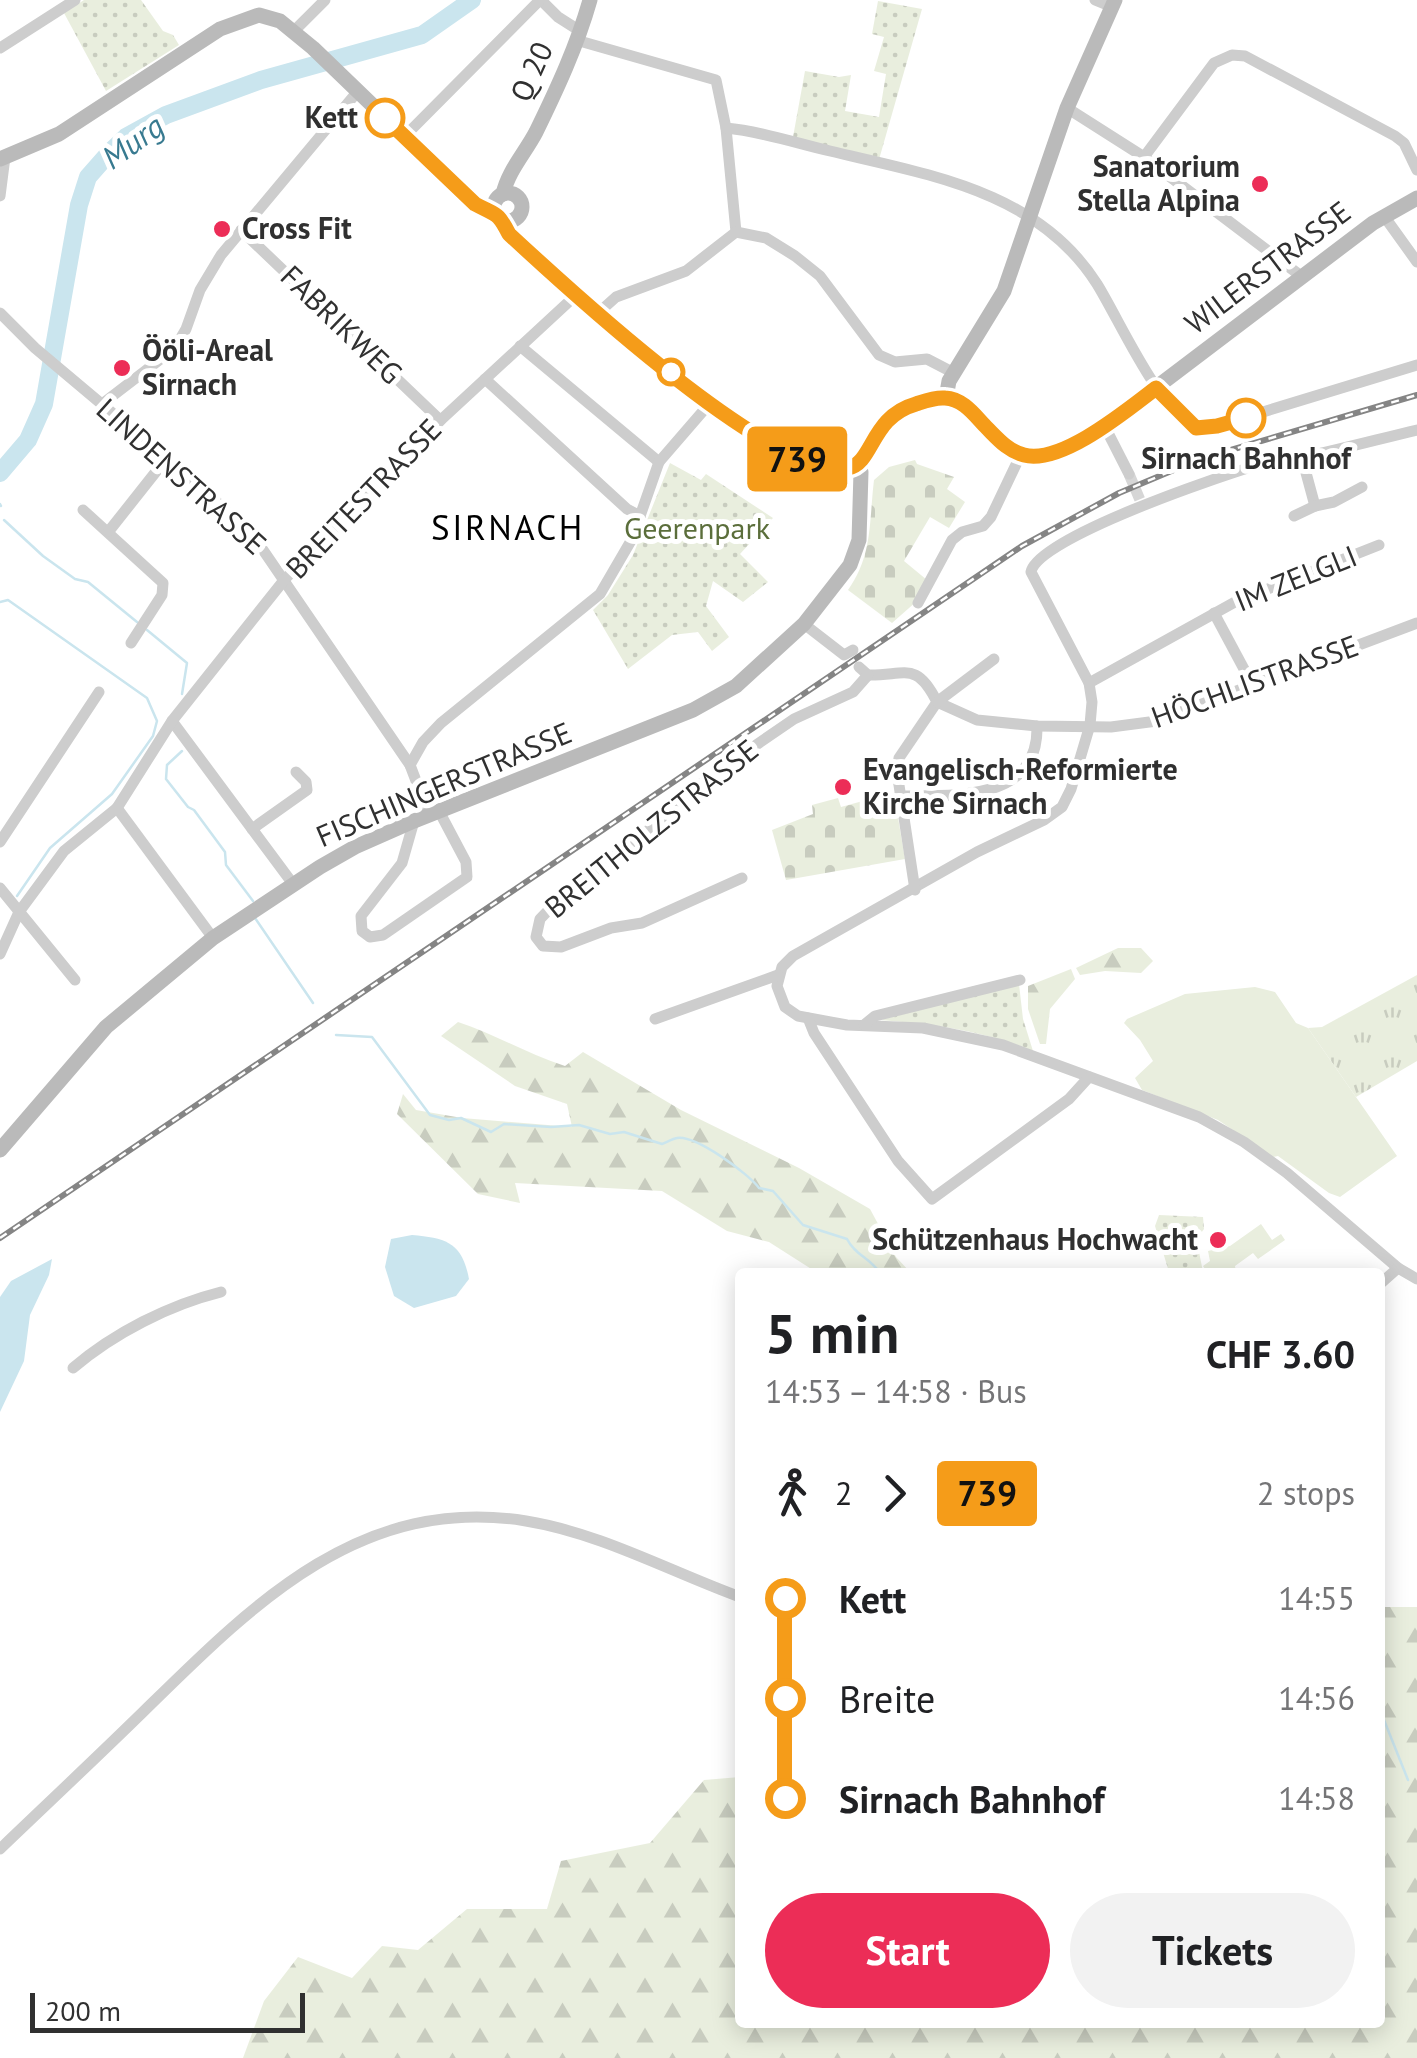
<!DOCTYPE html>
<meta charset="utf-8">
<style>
body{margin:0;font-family:"PT Sans",sans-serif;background:#f2f2f2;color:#202124;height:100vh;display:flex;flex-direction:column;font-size:38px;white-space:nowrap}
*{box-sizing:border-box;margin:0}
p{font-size:32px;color:#757577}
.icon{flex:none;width:55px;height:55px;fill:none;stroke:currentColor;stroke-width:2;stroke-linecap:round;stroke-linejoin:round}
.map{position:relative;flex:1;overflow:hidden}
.drawer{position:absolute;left:735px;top:1268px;width:650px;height:760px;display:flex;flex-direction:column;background:#fff;border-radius:10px;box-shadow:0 5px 25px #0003}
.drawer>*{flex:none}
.badge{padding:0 20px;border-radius:8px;font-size:35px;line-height:65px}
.scale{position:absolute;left:30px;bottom:25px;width:275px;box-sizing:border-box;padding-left:10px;border:5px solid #303030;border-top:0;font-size:28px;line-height:35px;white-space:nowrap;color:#303030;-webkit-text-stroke:8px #fff;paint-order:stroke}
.map>.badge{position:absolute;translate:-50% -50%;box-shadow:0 0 0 5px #fff}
.legs{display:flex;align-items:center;gap:15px;height:110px;padding:0 30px;font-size:32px}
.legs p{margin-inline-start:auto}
.overview{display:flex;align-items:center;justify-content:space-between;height:170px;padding:0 30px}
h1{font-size:55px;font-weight:600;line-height:75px}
.primary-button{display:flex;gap:20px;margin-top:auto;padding:20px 30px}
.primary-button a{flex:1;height:115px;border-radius:60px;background:#ec2d57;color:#fff;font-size:40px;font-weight:600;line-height:115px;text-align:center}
.primary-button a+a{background:#f2f2f2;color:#202124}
ul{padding:0 30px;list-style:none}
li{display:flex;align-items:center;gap:35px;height:100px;font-size:38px}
li i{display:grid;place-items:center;width:15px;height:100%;margin:0 12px;background:currentColor}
li i::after{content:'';width:25px;height:25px;margin:-12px;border:8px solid;border-radius:50%;background:#fff}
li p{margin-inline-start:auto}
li:first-child i{background:linear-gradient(#0000 50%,currentColor 0)}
li:last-child i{background:linear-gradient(currentColor 50%,#0000 0)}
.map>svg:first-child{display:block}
.grass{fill:url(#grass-tufts)}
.forest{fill:url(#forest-firs)}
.cemetery{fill:url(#cemetery-stones)}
.park{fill:url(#park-dots)}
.pitch{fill:#e9eede}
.water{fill:#cae5ee}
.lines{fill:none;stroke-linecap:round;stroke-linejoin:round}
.stream{stroke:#cae5ee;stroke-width:2.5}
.river{stroke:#cae5ee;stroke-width:18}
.street-tunnel{stroke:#d6d6d6;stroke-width:11;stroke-dasharray:11 5.5;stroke-linecap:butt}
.street{stroke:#cdcdcd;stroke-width:11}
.secondary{stroke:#bababa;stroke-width:15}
.rail-casing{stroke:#858585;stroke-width:6}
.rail{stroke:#fff;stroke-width:2.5;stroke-dasharray:8;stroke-linecap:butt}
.line-1-casing{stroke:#fff;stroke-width:22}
.line-1{stroke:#f59c19;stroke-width:15}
.stop-1-dot{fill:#fff;stroke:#f59c19;stroke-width:5}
.poi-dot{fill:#ec2d57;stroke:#fff;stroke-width:4}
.labels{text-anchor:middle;stroke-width:10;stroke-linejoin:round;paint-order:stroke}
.street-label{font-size:30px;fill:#303030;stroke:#fff}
.stop-label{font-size:30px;font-weight:bold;fill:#303030;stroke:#fff;text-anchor:end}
.poi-label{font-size:30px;font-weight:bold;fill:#303030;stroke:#fff;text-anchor:start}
.park-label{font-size:30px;fill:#5b6e3b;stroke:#fff}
.water-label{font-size:32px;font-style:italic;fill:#387a90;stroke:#fff}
.quarter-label{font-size:35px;letter-spacing:2.5px;fill:#000;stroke:#fff}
</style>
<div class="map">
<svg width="1417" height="2058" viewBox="0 0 1417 2058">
<defs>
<pattern id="grass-tufts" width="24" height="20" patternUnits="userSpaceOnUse" patternTransform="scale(2.5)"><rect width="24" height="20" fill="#e9eede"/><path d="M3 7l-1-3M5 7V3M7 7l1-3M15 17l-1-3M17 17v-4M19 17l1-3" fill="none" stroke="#c8ccbf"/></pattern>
<pattern id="forest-firs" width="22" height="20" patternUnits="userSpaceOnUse" patternTransform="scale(2.5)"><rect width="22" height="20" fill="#e9eede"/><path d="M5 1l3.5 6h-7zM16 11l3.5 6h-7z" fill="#c8ccbf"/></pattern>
<pattern id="cemetery-stones" width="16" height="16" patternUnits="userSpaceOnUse" patternTransform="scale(2.5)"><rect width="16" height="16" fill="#e9eede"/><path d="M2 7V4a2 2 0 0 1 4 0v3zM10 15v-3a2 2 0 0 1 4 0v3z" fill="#c8ccbf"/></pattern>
<pattern id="park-dots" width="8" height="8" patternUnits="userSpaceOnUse" patternTransform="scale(2.5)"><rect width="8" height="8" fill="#e9eede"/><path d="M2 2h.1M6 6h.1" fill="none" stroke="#c8ccbf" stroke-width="1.8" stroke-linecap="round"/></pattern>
</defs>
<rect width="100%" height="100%" fill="#fff"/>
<polygon class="grass" points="1417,975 1417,1061 1356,1097 1308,1028 1322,1027"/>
<g class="forest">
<polygon points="1118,948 1141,948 1153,961 1141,973 1105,971 1080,975 1076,968"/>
<polygon points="1071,969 1075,979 1050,1009 1046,1044 1040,1044 1028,1009 1028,986"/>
<path d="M 458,1022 C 495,1034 527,1054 565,1066 L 583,1052 L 681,1110 L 799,1168 L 870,1209 L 896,1257 L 910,1272 L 816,1272 L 769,1242 L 727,1231 L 662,1191 L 515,1183 L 520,1203 L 478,1194 L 397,1114 L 403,1094 L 416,1110 L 462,1118 L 572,1127 L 567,1104 L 515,1086 L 441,1036 Z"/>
<polygon points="1380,1607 1417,1607 1417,2058 243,2058 264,2001 298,1957 352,1978 382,1946 418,1950 467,1909 547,1909 561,1861 650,1843 704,1780 740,1777 740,2022 1380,2022"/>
</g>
<g class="cemetery">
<path d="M 915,460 L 917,464 L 954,477 L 947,489 L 965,502 L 949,528 L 930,517 L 904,561 L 927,580 L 917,601 L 892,623 L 848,590 C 873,555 869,521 874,480 L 889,467 Z"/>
<polygon points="838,798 841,807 870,799 895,800 905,859 786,880 772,830 813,814 812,805"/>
</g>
<g class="park">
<polygon points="84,0 141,0 163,31 173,35 179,45 106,91 64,13"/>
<polygon points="878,1 922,9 878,163 793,137 805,71 839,77 851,75 845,111 879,117 886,74 874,71 884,37 872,34"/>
<polygon points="670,463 701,480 706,474 773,518 740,554 768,582 743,602 713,581 706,606 729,637 712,651 698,632 672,635 628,669 593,610 608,595 633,555"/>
<path d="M 1019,984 L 1023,1019 L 1033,1051 C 984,1031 933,1024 880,1020 Z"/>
<path d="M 1159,1215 L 1203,1217 L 1204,1229 C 1194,1241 1201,1258 1203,1272 L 1169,1272 L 1155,1226 Z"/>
</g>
<g class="pitch">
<polygon points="1255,987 1275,992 1296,1023 1308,1028 1397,1156 1340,1197 1329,1193 1278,1156 1273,1157 1218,1120 1142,1090 1135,1078 1153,1061 1140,1040 1124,1023 1127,1019 1185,994"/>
<polygon points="1261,1224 1272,1240 1281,1234 1285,1240 1258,1259 1253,1253 1235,1266 1236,1272 1207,1272 1203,1266 1210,1261 1208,1251 1230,1246"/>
</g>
<g class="water">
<path d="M 412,1235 C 447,1238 462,1243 469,1279 L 456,1296 L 414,1308 L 394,1296 L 385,1267 L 391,1239 Z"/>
<polygon points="52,1259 49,1275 30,1315 24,1361 0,1412 0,1297 11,1281"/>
</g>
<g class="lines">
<g class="stream">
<polyline points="0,504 1,506"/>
<polyline points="4,520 43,556 75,579 88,582 137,622"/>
<polyline points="0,602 8,600 147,698 157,721 153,736 112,794 50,848 17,896"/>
<polyline points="147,630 187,663 182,694"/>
<polyline points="182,751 167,765 166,779 188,807 194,810 225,852 226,865 253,901"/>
<polyline points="255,918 313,1003"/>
<path d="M 336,1035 L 372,1037 L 430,1115 L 449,1120 L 461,1118 L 491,1132 L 504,1124 L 551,1127 L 579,1125 L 610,1134 L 624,1132 L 662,1144 C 667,1142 672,1139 677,1138 C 696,1135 749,1174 759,1188 L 773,1191 L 803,1225 L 847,1239 C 855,1255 870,1258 879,1272"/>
<polyline points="1380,1710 1408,1780"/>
</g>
<polyline class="river" points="0,473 28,440 44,404 79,205 88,177 110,152 126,137 166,115 261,80 422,35 472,0"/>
<polyline class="street-tunnel" points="1129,474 1140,500"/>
<g class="street">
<polyline points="541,0 558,17 580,31"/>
<polyline points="1095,0 1112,7"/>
<polyline points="293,32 325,0"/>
<polyline points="576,40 716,80 726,128 736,232"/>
<polyline points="0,48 75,0"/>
<polyline points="1067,108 1144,157 1301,276"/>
<path d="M 726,128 C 760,131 796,143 830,151 C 930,175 1038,191 1097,284 C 1121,323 1157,407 1196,428 L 1217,426 L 1417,365"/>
<polyline points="404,137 540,0"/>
<polyline points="1144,157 1214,63 1232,55 1245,56 1395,136 1404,143 1417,170"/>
<polyline points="0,196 5,157"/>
<polyline points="1384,216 1417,262"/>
<polyline points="241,230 440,420"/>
<polyline points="0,313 35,348 211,496 261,547 410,765 429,815"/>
<polyline points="597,314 616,297 686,271 736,232 766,238 795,256 820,276 879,355 895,362 927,359 954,373"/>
<polyline points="520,346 659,462"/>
<polyline points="485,379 627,509 640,516"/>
<polyline points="102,404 175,348 186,329 200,290 221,255 358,91"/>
<polyline points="1104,425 1129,474"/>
<path d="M 1417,430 C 1379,439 1342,449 1304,457 C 1289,460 1273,461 1258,465 C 1220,476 1037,538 1031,572 L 1089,683 L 1092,702 L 1090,725 L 1071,789 L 1062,807 L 1044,820 L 977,852 L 793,956 L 782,967 L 777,986 L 785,1007 L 798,1016 L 847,1025 L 923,1028 L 1003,1045 L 1199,1117 L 1244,1142 L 1287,1173 L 1398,1268 L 1417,1279"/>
<polyline points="1302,458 1315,506 1334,502 1362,487"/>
<polyline points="83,510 163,583 162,595 131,643"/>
<polyline points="1294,516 1315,506"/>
<polyline points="109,531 166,459"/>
<polyline points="918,603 952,540 962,532 983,526 991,517 1021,454"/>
<polyline points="1214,613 1252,684"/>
<polyline points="804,624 844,655 853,650"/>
<path d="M 859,667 L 868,675 C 905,676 916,660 937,702 L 899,758 L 897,772 L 915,890"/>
<polyline points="1089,683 1235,602 1379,545"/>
<polyline points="937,702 977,720 1037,726 1111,727 1157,721 1417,623"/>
<polyline points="937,702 994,659"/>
<polyline points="172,721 293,884"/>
<polyline points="410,765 423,742 441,723 600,594 632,539 659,462 710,403"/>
<path d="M 899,796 C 952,795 1039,803 1037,726"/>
<polyline points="117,808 213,938"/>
<polyline points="414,821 402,863 361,916 362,931 370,937 383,935 467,877 466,862 439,811"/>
<polyline points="252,829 307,790 306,782 296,772"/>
<polyline points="0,842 99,692"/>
<polyline points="742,878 642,923 611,928 561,947 543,946 536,937 540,919 565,893 637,840 708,778 794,719 853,692 868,675"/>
<polyline points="0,888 75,980"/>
<polyline points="0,954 19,912 64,851 117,808 172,721 285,579 443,418 575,296"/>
<polyline points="808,1018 814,1033 898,1161 932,1199 1069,1099 1089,1077"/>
<polyline points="655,1019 778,975"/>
<polyline points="864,1025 875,1016 1020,980"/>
<polyline points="1380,1284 1398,1268"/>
<path d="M 73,1368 C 114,1333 169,1305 221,1292"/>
<path d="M 0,1849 C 48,1803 96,1758 143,1712 C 251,1606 360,1494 526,1521 C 600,1533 669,1571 740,1597"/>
</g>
<g class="secondary">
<polyline points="0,159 59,134 220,29 259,15 280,21 313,48 475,204 494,210"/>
<circle cx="508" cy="207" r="14"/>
<path d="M 503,194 C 508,171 525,153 536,132 C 557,89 577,46 590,0"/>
<path d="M 505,221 L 509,234 L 575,296 L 752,435 C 779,453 825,479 857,465"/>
<polyline points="946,398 949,381 1004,291 1067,108 1115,0"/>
<polyline points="857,465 881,425 893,413 939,398 961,402 998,439 1018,453 1045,455 1067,447 1137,402 1373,223 1417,198"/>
<polyline points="0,1150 106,1027 213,938 320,867 355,847 414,821 693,710 736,686 804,624 850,565 859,540 861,472 857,465"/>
</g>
<defs>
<polyline id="rail" points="0,1238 1022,546 1119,493 1200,459 1417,395"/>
</defs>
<use href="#rail" class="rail-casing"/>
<use href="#rail" class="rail"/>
</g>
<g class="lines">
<defs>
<path id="line-1" d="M 385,118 L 475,204 C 497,216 497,211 509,234 C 564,285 777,483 848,468 C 874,463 870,417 916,404 C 925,401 935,397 945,398 C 964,399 975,416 987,428 C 998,439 1008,451 1024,455 C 1061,465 1127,410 1156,388 L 1196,428 L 1217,426 L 1246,418"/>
</defs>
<use href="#line-1" class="line-1-casing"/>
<use href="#line-1" class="line-1"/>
</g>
<g class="stop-1-dot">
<circle cx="385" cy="118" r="18"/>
<circle cx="671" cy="372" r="12"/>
<circle cx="1246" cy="418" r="18"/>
</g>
<g class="poi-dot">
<circle cx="1260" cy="184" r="10"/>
<circle cx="222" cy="229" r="10"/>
<circle cx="122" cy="368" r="10"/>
<circle cx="843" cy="787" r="10"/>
<circle cx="1218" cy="1240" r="10"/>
</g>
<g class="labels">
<g class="street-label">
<text transform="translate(532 72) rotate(-66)" y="10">Q 20</text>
<text transform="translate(1268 268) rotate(-37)" y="10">WILERSTRASSE</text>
<text transform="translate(341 325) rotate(44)" y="10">FABRIKWEG</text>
<text transform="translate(181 477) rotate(42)" y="10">LINDENSTRASSE</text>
<text transform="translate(364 499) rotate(-46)" y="10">BREITESTRASSE</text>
<text transform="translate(1296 579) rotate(-22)" y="10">IM ZELGLI</text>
<text transform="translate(1255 682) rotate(-20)" y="10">HÖCHLISTRASSE</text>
<text transform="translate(444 785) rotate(-23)" y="10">FISCHINGERSTRASSE</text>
<text transform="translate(652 829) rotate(-39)" y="10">BREITHOLZSTRASSE</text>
</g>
<g class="stop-label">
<text x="358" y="128">Kett</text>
<text x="1246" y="469" text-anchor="middle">Sirnach Bahnhof</text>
</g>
<g class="poi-label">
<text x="1240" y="177" text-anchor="end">Sanatorium<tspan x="1240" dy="34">Stella Alpina</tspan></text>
<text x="242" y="239">Cross Fit</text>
<text x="142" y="361">Ööli-Areal<tspan x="142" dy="34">Sirnach</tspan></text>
<text x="863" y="780">Evangelisch-Reformierte<tspan x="863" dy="34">Kirche Sirnach</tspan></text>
<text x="1198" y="1250" text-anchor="end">Schützenhaus Hochwacht</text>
</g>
<g class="park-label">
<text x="697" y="539">Geerenpark</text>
</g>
<g class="water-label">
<text transform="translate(133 142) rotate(-36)" y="11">Murg</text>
</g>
<g class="quarter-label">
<text x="508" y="540">SIRNACH</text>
</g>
</g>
</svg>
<div class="scale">200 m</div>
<b class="badge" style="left:797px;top:459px;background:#f59c19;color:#111">739</b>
<section class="drawer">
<div class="overview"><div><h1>5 min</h1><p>14:53 – 14:58 · Bus</p></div><b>CHF 3.60</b></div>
<div class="legs"><svg class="icon" aria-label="walk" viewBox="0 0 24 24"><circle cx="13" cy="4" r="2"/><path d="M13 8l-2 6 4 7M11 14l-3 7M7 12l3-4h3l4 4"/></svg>2<svg class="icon" aria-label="forward" viewBox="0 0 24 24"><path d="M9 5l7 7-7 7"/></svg><b class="badge" style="background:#f59c19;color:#111">739</b><p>2 stops</p></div>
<ul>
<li><i style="color:#f59c19"></i><b>Kett</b><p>14:55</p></li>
<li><i style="color:#f59c19"></i><span>Breite</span><p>14:56</p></li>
<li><i style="color:#f59c19"></i><b>Sirnach Bahnhof</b><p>14:58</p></li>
</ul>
<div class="primary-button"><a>Start</a><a>Tickets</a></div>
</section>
</div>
